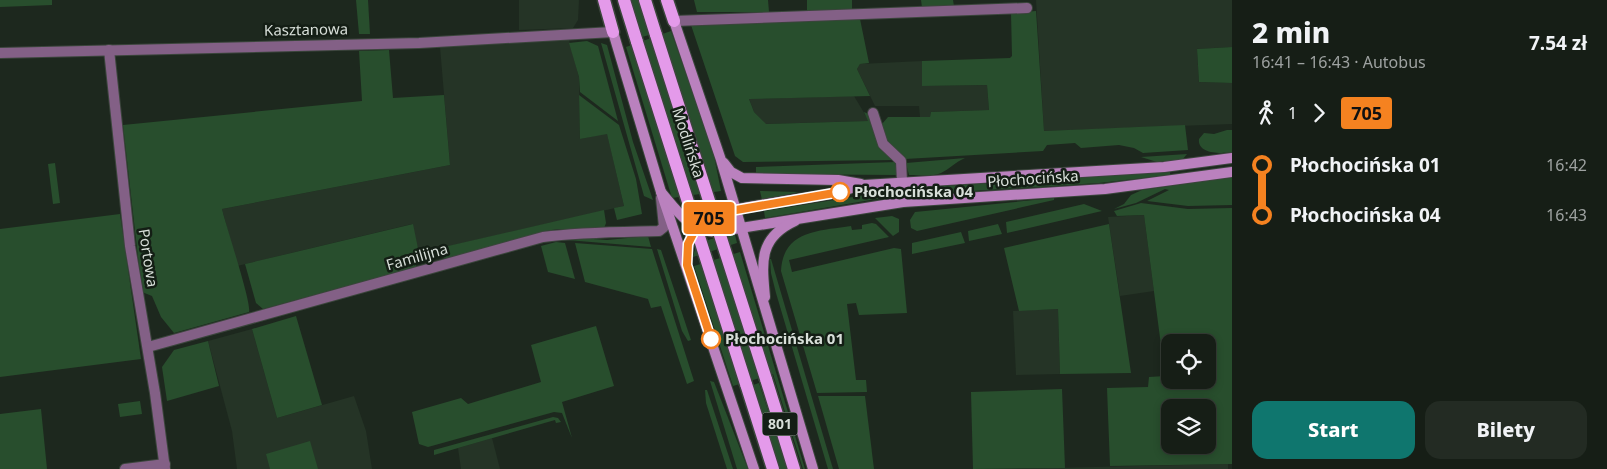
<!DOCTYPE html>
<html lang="pl">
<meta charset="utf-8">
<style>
body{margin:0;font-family:"Noto Sans",sans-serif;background:#232b23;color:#f1f3f6;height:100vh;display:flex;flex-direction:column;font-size:19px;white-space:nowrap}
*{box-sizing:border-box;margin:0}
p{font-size:16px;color:#9ea2a1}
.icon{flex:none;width:28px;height:28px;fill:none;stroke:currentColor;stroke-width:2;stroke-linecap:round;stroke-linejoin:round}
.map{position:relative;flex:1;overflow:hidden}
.panel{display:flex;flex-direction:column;background:#161e16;width:375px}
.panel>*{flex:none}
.badge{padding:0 10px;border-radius:4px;font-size:18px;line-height:32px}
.buttons{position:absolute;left:1161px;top:334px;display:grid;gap:10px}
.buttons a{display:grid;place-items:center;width:55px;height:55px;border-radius:10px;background:#161e16;box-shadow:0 2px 8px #0003,0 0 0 1px #353c35;font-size:25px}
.map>.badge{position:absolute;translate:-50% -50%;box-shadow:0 0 0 2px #fff}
.legs{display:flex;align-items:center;gap:8px;height:55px;padding:0 20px;font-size:16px}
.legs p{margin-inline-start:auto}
.summary{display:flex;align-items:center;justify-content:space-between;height:85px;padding:0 20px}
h1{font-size:28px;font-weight:800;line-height:38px}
.cta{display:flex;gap:10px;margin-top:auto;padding:10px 20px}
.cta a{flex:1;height:58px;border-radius:15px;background:#0f766e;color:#fff;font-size:20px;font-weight:800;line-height:58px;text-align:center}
.cta a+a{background:#232b23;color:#f1f3f6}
ul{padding:0 20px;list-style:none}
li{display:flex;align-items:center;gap:18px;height:50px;font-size:19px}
li i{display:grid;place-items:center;width:8px;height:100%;margin:0 6px;background:currentColor}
li i::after{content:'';width:12px;height:12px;margin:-6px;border:4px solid;border-radius:50%;background:#161e16}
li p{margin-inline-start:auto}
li:first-child i{background:linear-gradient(#0000 50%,currentColor 0)}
li:last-child i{background:linear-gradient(currentColor 50%,#0000 0)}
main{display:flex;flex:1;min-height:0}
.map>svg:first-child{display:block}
.built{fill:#253426}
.green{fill:#284e2d;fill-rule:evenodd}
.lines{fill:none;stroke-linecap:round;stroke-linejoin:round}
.minor-casing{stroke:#3b453c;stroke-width:12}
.secondary-casing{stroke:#3b453c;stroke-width:12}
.primary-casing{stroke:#3b453c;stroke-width:15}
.minor{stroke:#836086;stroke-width:10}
.secondary{stroke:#ba81be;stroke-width:10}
.primary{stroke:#e49aea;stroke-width:12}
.primary-bridge-casing{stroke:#3b453c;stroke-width:15;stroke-linecap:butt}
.primary-bridge{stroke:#e49aea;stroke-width:12}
.line-1-casing{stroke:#fff;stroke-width:11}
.line-1{stroke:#f58220;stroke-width:8}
.stop-1-dot{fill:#fff;stroke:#f58220;stroke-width:2.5}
.labels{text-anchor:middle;stroke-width:5;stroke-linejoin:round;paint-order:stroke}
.shield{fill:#141e15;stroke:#9da59e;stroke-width:1}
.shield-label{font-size:14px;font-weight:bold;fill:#d8dfd9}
.street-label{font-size:15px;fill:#d8dfd9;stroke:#141e15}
.stop-label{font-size:15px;font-weight:bold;fill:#d8dfd9;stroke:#141e15;text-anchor:start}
</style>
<main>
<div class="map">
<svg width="1232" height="469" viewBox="0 0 1232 469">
<rect width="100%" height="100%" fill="#1d281e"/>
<g class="built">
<polygon points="519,0 579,0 578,20 573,28 519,30"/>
<polygon points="1036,0 1232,0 1232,47 1197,49 1199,82 1232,83 1232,124 1044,131"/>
<polygon points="560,40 569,40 579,77 580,139 607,133 624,206 419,253 412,224 237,266 222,209 450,165 440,47"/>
<polygon points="922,61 922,86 987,85 989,110 931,112 930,117 920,117 919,106 875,106 857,69 860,64"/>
<polygon points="854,96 869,121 765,124 754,112 749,99"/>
<polygon points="1144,215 1154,291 1120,296 1108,217"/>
<polygon points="1058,309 1060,374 1016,375 1013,311"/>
<polygon points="252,329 277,418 354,396 366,431 372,469 237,469 232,431 208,341"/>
<polygon points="492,438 500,469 461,469 458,448"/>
<polygon points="1228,464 1228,469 1021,469 1050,468"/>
</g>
<g class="green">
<polygon points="0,0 52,0 52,5 0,7"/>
<polygon points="356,0 368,0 370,34 359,34"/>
<polygon points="631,0 638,0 649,35 642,37"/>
<polygon points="694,0 768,0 769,12 697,12"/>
<polygon points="807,0 852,0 852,10 807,11"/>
<polygon points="921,0 953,0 954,6 922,7"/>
<polygon points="1036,11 1044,131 1185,125 1188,150 1143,153 1134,148 1119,145 1081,148 1075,143 1047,145 1043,151 905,159 887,141 882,124 888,117 930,117 931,112 989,110 987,85 922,86 922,61 1010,58 1012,56 1011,13"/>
<polygon points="860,19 869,63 860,64 857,69 870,96 749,99 754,112 766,124 868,121 864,112 871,115 879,147 894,160 743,162 735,156 691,25"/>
<polygon points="671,31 713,151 721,191 672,198 626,47"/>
<polygon points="587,41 598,46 618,121 580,92 579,77 569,43"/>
<polygon points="601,43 607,45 633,142 653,200 644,196"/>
<polygon points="1232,47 1232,83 1199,82 1197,49"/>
<path d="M 389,50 L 393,98 L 444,95 L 450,165 L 222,209 C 226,226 252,304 249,312 L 174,333 L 161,317 L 152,296 L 142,292 L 123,125 L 362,101 L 359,51 Z"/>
<polygon points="579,95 619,125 636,179 642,214 617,220 614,208 624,206 607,134 580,139"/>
<path d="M 1227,130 L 1232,130 L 1232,152 C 1221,154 1197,154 1199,139 L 1204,133 L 1214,134 Z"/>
<polygon points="1187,154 1182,160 1157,162 1141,157"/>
<path d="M 965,158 C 955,162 950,169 941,173 C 932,177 919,175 909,175 L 906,163 Z"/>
<polygon points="896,162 896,175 756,174 756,167"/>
<polygon points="55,163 60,203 53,204 48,164"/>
<polygon points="1170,172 1170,175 1099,183 908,195 908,193 913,188"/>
<polygon points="1232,177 1232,205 1188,206 1147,201 1169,190 1165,189 1136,203 1114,209 1124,204 1131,195 1142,190"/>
<polygon points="760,191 798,192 799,192 762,200"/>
<polygon points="891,191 894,192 894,196 765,218 764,211"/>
<polygon points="1054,198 1054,200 917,231 911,228 910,220 915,212"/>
<path d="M 1141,203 L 1188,209 L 1232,208 L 1232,464 L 1110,466 L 1107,388 L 1148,387 L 1149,377 L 1165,376 L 1144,215 L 1117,216 L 1114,211 ZM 1170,342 L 1208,342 L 1208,380 L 1170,380 ZM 1170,408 L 1208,408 L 1208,445 L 1170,445 Z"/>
<polygon points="1084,204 1102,211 1007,233 1006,222"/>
<polygon points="604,210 606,223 603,231 558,229 546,231 446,259 438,254 435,249"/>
<polygon points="120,214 141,359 0,377 0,229"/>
<polygon points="892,216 899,219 899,232 893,236 875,218"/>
<path d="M 872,223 L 876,224 L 889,237 L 789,260 L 792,272 L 894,248 L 901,249 L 907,313 L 859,315 L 856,303 L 847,304 L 856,380 L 866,380 L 867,392 L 817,393 L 781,271 C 783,230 819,231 851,226 L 852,230 L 862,229 L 862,225 Z"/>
<polygon points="413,224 419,253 416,267 263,309 256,303 245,264"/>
<polygon points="998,224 1002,234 969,241 968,231"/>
<polygon points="1109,224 1131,373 1060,374 1058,309 1019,311 1004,248"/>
<polygon points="961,232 965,243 912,254 912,243"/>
<path d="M 732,234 L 735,235 L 737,243 L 693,257 C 695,239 718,238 732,234 Z"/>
<polygon points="648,236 651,247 555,239 566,237 607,240"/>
<polygon points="556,242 565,243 575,279 548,272 541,246"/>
<polygon points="575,243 652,249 694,381 687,384 661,306 651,308 648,299 585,282"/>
<polygon points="657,249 661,250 691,340 688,341 682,331"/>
<polygon points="740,252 805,469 803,469 773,374 733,386 694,266"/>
<polygon points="770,259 771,259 833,469 828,469 776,293 771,273"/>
<polygon points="296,316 322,405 277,418 252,329"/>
<polygon points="596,326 614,386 562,402 572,438 562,413 554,412 428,447 419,444 412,412 461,398 468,404 541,382 531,345"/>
<polygon points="208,341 219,386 167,401 162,367 174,350"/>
<polygon points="710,381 714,382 748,469 737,469"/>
<polygon points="759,383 787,469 780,469 753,385"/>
<polygon points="1062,389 1065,468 973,469 971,392"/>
<polygon points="705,390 707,390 733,469 727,469 706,403"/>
<polygon points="818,396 865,396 874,469 839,469"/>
<polygon points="140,401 142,414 120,417 118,404"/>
<polygon points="41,409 47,469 0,469 0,414"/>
<polygon points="553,417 558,418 561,422 556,423 555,420 434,455 434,450"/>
<polygon points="310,441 318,469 270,469 266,454"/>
</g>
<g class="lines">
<defs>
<g id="minor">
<polyline points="674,21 1027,8"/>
<polyline points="109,50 130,246 155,393 165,469"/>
<polyline points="0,53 419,43 613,32"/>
<polyline points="873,113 883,144 901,161 903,202"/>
<path d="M 148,347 L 543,237 C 581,232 620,232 659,231 L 664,227 L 661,198"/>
<polyline points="125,469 165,464"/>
</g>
<g id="secondary">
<polyline points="674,21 721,160 813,469"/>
<polyline points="613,32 661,192 754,469"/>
<polyline points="724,163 731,172 742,178 838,180 861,184"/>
<path d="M 661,192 C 677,211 690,231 716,232 L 903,202 L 1105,189 L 1232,172"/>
<path d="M 687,265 C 687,248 688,233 703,221 C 720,208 798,200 823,195 C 837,193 850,188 864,185 L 1164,167 L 1232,158"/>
<path d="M 765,297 C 762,263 758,238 795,221"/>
</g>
<g id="primary">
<polyline points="604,0 613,32"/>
<polyline points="624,0 637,42"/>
<polyline points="645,0 656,35"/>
<polyline points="667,0 674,21"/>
<polyline points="766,379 794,469"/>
<polyline points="746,384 773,469"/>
</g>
</defs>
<use href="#minor" class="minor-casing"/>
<use href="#secondary" class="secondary-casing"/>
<use href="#primary" class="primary-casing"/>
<use href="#minor" class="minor"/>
<use href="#secondary" class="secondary"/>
<use href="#primary" class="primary"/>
<defs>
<g id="primary-bridge">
<polyline points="656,35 766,379"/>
<polyline points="637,42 746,384"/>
</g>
</defs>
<use href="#primary-bridge" class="primary-bridge-casing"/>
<use href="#primary-bridge" class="primary-bridge"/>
</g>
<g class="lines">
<defs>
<polyline id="line-1" points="711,339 687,265 688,244 696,228 706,218 736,210 840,192"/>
</defs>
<use href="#line-1" class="line-1-casing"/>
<use href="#line-1" class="line-1"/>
</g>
<g class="stop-1-dot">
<circle cx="840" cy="192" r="9"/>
<circle cx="711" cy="339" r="9"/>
</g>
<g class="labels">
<rect class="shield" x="762.5" y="412.5" width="35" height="23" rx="4"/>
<g class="shield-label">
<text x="780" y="429">801</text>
</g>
<g class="street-label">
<text transform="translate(306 30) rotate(-1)" y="5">Kasztanowa</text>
<text transform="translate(688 143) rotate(72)" y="5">Modlińska</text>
<text transform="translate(1033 179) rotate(-4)" y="5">Płochocińska</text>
<text transform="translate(417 257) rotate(-16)" y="5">Familijna</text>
<text transform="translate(148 258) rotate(81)" y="5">Portowa</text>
</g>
<g class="stop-label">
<text x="854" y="197">Płochocińska 04</text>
<text x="725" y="344">Płochocińska 01</text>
</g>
</g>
</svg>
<div class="buttons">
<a><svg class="icon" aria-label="locate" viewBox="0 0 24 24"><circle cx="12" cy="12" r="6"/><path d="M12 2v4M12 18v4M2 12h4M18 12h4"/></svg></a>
<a><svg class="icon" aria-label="layers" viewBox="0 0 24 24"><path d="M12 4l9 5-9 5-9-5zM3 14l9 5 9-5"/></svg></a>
</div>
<b class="badge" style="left:709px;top:218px;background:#f58220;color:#111">705</b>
</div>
<section class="panel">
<div class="summary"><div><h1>2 min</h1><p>16:41 – 16:43 · Autobus</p></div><b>7.54 zł</b></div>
<div class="legs"><svg class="icon" aria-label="walk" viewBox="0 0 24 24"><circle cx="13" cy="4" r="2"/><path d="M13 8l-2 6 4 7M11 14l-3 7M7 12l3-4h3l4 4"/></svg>1<svg class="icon" aria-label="forward" viewBox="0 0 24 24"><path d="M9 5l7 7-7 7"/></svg><b class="badge" style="background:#f58220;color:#111">705</b></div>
<ul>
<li><i style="color:#f58220"></i><b>Płochocińska 01</b><p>16:42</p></li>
<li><i style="color:#f58220"></i><b>Płochocińska 04</b><p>16:43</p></li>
</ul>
<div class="cta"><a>Start</a><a>Bilety</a></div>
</section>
</main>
